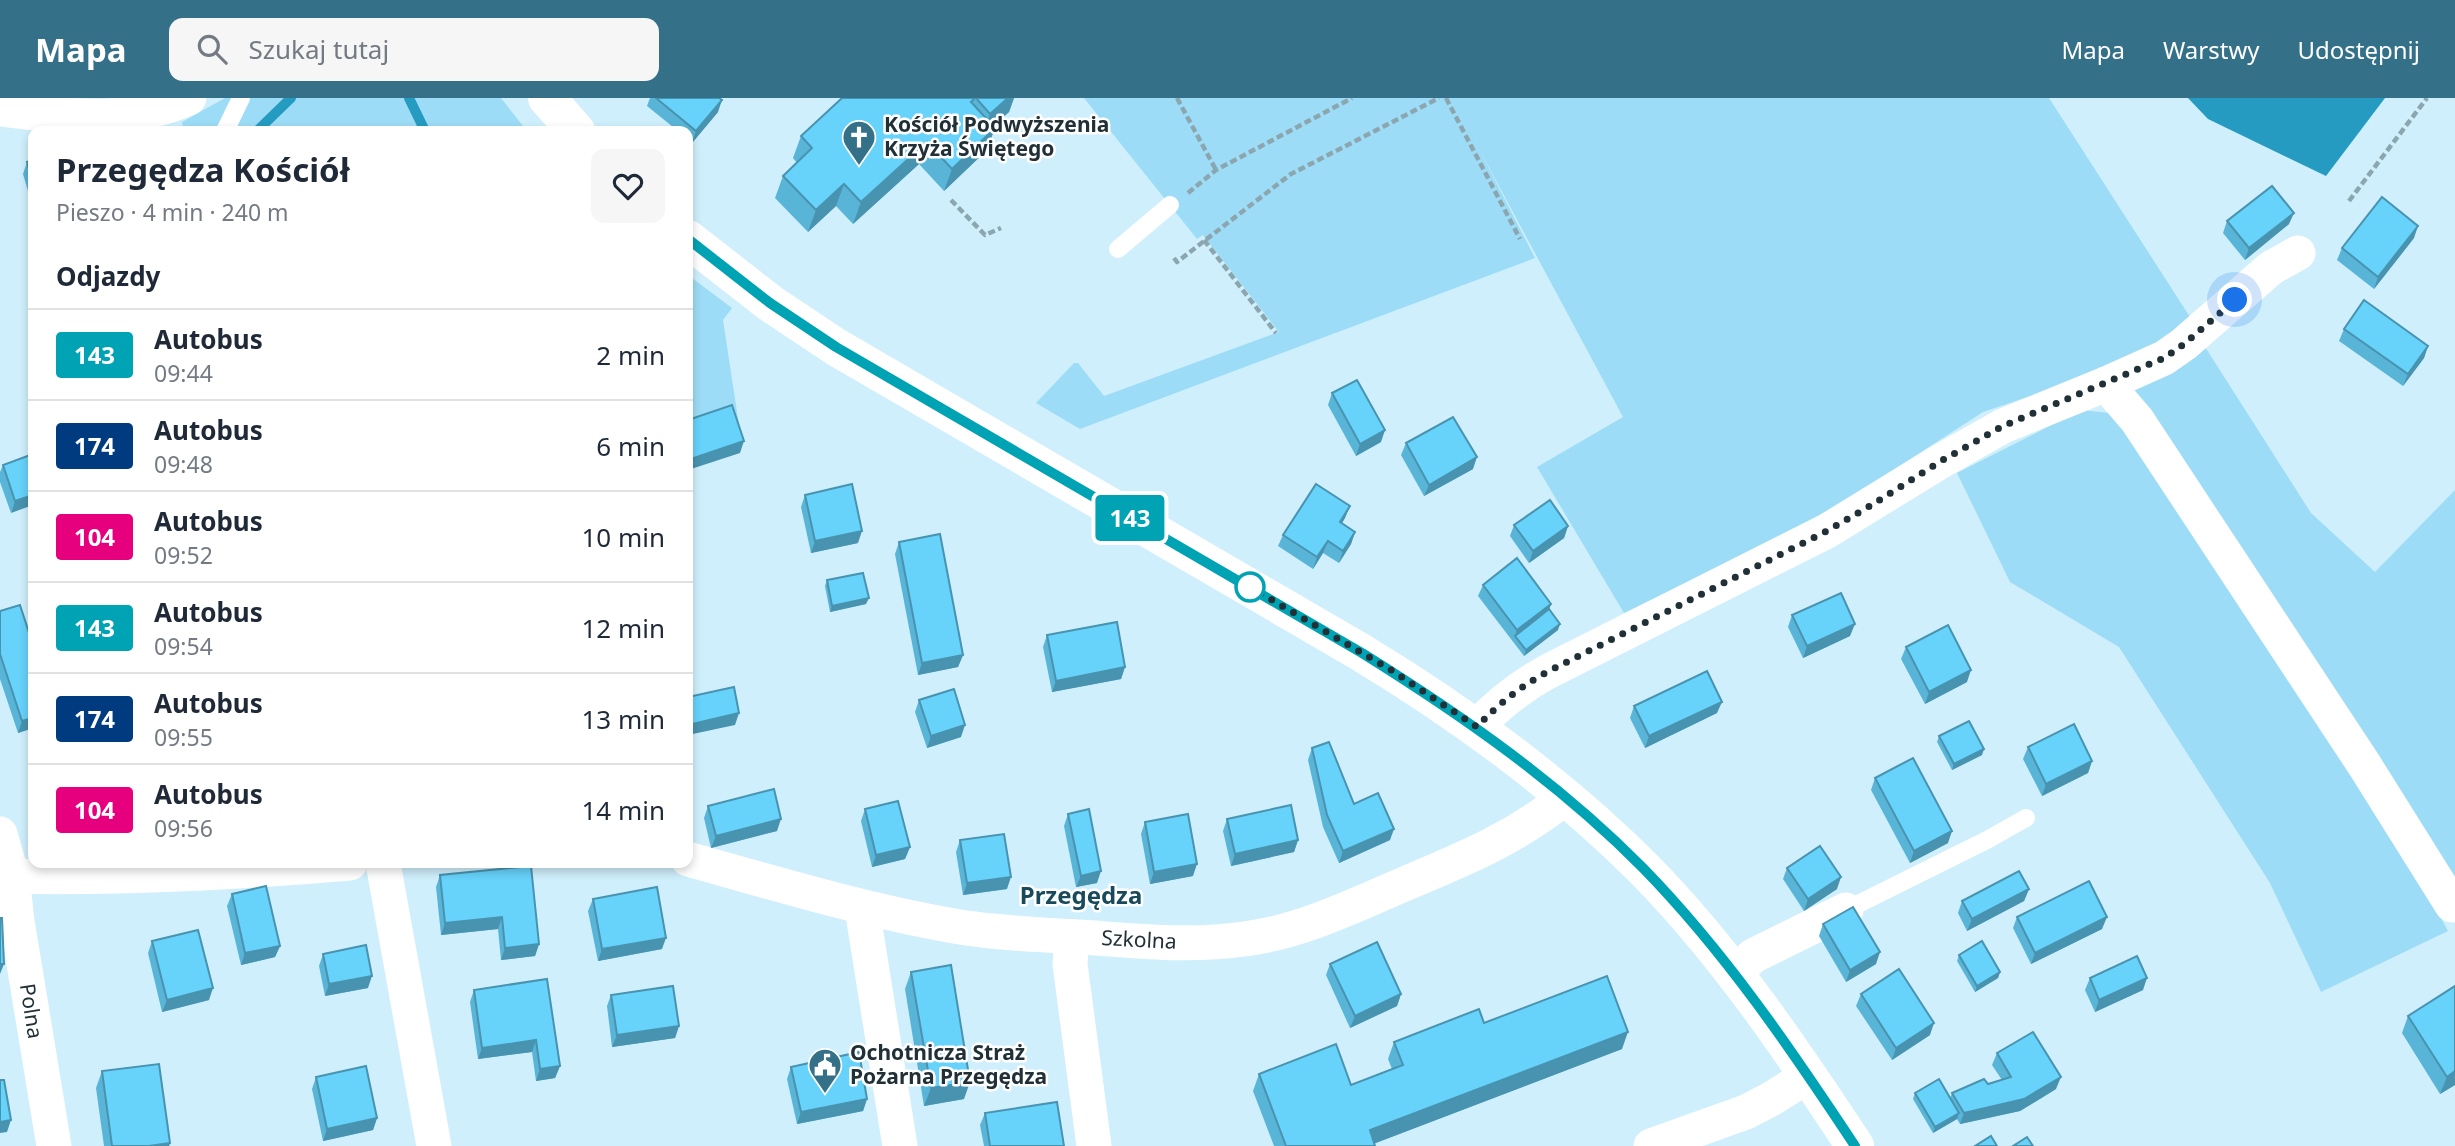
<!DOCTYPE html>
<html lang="pl">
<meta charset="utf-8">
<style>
body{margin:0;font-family:"Noto Sans",sans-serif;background:#f6f6f7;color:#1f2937;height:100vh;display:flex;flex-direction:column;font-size:26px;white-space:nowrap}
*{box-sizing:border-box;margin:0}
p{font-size:23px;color:#747a83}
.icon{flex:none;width:38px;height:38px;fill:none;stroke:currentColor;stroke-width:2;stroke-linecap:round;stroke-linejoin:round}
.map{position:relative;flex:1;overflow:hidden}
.drawer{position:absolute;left:28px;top:28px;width:665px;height:742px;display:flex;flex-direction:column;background:#fff;border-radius:14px;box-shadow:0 4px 10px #0003}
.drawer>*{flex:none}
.badge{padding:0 14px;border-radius:5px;font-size:24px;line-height:46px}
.you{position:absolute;width:35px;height:35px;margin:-18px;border:5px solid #fff;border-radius:50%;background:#1a73e8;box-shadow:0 0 0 10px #1a73e833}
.map>.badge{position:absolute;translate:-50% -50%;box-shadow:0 0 0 4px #fff}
h2{padding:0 28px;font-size:26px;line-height:63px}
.round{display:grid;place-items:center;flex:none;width:74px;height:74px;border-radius:14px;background:#f6f6f7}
.summary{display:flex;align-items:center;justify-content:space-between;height:119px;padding:0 28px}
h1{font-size:33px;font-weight:700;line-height:52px}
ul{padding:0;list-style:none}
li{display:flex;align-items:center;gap:21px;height:91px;padding:0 28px;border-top:2px solid #e0e1e3}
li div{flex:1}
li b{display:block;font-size:26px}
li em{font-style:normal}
li .badge{min-width:77px;font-weight:700;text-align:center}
header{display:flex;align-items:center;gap:42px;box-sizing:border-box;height:98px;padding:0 35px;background:#347188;color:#fff}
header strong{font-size:33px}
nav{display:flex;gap:38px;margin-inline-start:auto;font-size:24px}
.search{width:490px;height:63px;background:#f6f6f7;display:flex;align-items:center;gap:18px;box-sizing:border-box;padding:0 24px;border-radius:14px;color:#747a83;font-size:26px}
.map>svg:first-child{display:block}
.green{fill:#9ddcf6}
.water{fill:#259bc1}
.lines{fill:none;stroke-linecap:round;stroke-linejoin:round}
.stream{stroke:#259bc1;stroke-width:10}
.path{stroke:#8ca6b0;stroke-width:4.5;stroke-dasharray:7 3.5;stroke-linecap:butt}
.lane{stroke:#fff;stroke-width:18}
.street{stroke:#fff;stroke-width:35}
.secondary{stroke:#fff;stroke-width:38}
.wall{fill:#59b5d7}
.shaded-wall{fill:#4893af}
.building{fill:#67d2fa;stroke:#4893af;stroke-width:2}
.line-casing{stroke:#fff;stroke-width:16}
.line{stroke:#00a3b4;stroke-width:10}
.walk{stroke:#203036;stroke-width:7;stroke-dasharray:0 12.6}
.stop-dot{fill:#fff;stroke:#00a3b4;stroke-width:3.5}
.labels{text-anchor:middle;stroke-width:5;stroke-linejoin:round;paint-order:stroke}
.poi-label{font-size:21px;font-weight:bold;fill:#203036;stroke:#fff;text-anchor:start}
.street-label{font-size:21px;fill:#203036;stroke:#fff}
.quarter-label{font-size:24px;font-weight:bold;fill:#184a5c;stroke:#fff}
</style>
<header>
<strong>Mapa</strong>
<div class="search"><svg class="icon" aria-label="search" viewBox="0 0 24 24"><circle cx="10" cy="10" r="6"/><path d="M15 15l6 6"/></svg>Szukaj tutaj</div>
<nav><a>Mapa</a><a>Warstwy</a><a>Udostępnij</a></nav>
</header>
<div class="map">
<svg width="2455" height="1048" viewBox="0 0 2455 1048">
<rect width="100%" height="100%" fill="#cfeffc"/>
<g class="green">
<polygon points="225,0 501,0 527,33 184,33 182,24"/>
<polygon points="1084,0 2049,0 2199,233 2124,266 1983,314 1816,422 1624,515 1537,369 1623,319 1478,49 1535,160 1080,331 1036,305 1074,265 1078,265 1104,298 1279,234 1206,141 1203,137 1197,141"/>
<polygon points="688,177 732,210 723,222 739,327 688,339"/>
<polygon points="2200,241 2311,415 2375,474 2455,392 2455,796 2130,297 2139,282"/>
<polygon points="2081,312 2119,316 2410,762 2448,833 2321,894 2270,785 2119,549 2010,484 1957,375"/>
</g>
<polygon class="water" points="2188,0 2385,0 2326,78 2208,21"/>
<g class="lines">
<g class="stream">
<polyline points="409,0 425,33"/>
<polyline points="257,33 291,0"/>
</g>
<g class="path">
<polyline points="1177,0 1216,72"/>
<polyline points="1446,0 1520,141"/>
<polyline points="1188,95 1216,72 1352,0"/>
<polyline points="951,102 985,137 1001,130"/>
<polyline points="2349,103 2427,0"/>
<polyline points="1204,142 1276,235"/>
<polyline points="1174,160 1177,164 1291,76 1439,0"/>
</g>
<g class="lane">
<polyline points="225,33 241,0"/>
<polyline points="1118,151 1170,107"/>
<polyline points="1846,812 1987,742 2026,720"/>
</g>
<g class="street">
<path d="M 0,11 C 65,18 128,27 189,0"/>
<polyline points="2106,286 2164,260 2184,246 2271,170 2298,155"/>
<path d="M 1477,629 C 1498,606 1520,589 1547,574 L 1827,433 L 1941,363 L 2003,328 L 2106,286 L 2137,322 L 2365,668 L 2452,807"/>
<polyline points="0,736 12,778 17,823 54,1048"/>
<path d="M 688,761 C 776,786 864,812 954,828 C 1000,836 1050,837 1096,840 C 1146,844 1195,848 1244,841 C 1301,834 1356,807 1409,784 C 1466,760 1517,739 1566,699"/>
<polyline points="383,765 434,1048"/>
<path d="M 0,778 C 117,781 234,775 350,765"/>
<polyline points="862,810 900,1048"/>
<polyline points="1072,839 1070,866 1094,1048"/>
<polyline points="1734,876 1753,858 1846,812"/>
<polyline points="1651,1048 1746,1014 1771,1001 1808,978"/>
</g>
<g class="secondary">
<polyline points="547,0 576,33"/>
<path d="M 688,141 L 770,205 L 836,249 L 1362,555 C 1464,617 1559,686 1643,770 C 1725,853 1791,951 1855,1048"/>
</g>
</g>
<g class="wall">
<polygon points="650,0 719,0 718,14 692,45 688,42 688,33 678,33 647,8"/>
<polygon points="842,0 1014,0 1009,14 993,28 987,52 944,93 919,66 853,126 836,108 808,134 775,100 783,78 797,65 793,60 801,38"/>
<polygon points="33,62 33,110 23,76 27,64"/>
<polygon points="2227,123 2289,126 2245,162 2223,135"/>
<polygon points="2414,140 2374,191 2337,162 2342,150"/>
<polygon points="2344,231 2428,248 2424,260 2403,288 2339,243"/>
<polygon points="1332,295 1381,344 1356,358 1328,307"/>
<polygon points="1406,345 1473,371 1424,398 1401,357"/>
<polygon points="33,356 11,415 0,384 0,374 3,367"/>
<polygon points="805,397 858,445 811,455 801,409"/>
<polygon points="1345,420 1342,425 1355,434 1351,446 1339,465 1323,455 1313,471 1278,448 1283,437"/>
<polygon points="1514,427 1568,428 1564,440 1529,465 1510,438"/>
<polygon points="899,444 963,557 958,569 918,577 895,456"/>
<polygon points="827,482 866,506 830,514 825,488"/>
<polygon points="1483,487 1551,506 1549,511 1558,532 1524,558 1478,498"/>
<polygon points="0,513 33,630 18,635 0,581"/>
<polygon points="1792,517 1850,538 1803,560 1788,529"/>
<polygon points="1047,537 1125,569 1121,581 1052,594 1043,549"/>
<polygon points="1906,549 1967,584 1925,606 1901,561"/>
<polygon points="919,602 961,639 927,650 915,614"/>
<polygon points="1634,608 1717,615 1645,650 1630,620"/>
<polygon points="1939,638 1982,657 1952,672 1937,644"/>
<polygon points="2028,649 2092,663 2088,675 2042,698 2023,661"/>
<polygon points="1312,650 1354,706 1390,742 1339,765 1323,729 1308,662"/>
<polygon points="1875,680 1948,745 1910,765 1871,692"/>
<polygon points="708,708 777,733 711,750 704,720"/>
<polygon points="865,711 910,749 905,761 872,769 861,723"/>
<polygon points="1068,716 1097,785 1076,789 1064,728"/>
<polygon points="1227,721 1298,742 1294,754 1231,768 1223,733"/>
<polygon points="1145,724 1193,778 1150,786 1141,736"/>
<polygon points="960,742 1007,791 963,797 956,754"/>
<polygon points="531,768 539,846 535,858 501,862 498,831 441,837 436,789 440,777"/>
<polygon points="1787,770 1837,791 1804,813 1783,781"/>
<polygon points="2029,791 2024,803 1967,833 1958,815 1962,803"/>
<polygon points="232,796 280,848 275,859 241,867 227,808"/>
<polygon points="593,801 662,851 598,863 588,813"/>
<polygon points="2017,819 2102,831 2031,866 2013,830"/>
<polygon points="1823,826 1876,866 1846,884 1819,838"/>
<polygon points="152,843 209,902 162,914 148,855"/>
<polygon points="323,856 368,890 325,898 319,868"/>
<polygon points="1959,857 2000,874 1998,880 1975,894 1957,863"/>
<polygon points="1330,866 1401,896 1397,908 1350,930 1326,877"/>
<polygon points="911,874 964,1001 924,1008 905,891"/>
<polygon points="2090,880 2143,892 2095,914 2085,892"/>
<polygon points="547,881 560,968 555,980 536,983 532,954 478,961 470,904 474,892"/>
<polygon points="2455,888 2455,987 2440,996 2402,935 2408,918"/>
<polygon points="1861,896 1930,937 1892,962 1856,908"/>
<polygon points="611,897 679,928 675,940 612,949 607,908"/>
<polygon points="1484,925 1622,951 1375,1045 1375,1048 1274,1048 1253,993 1259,976 1351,987 1392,971 1388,961 1394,944"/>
<polygon points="1997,955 2056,991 2020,1013 1960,1026 1957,1021 1933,1035 1913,1001 1915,995 1950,1001 1952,995 2002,982 1992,967"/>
<polygon points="791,969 867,1001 863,1013 797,1026 787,981"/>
<polygon points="102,973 170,1045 169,1048 104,1048 96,990"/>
<polygon points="316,979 377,1020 373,1032 323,1043 312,991"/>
<polygon points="985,1015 1064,1048 984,1048 980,1027"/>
</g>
<g class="shaded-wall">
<polygon points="1008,0 1014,0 1009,14 982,38 990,16"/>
<polygon points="722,2 718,14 692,45 696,33"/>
<polygon points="995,30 987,52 944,93 952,71"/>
<polygon points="927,44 919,66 853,126 861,104"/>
<polygon points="844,86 836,108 808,134 816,112"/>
<polygon points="2294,115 2289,126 2245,162 2249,150"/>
<polygon points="2418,128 2414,140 2374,191 2378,179"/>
<polygon points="2428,248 2424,260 2403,288 2408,276"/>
<polygon points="1385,332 1381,344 1356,358 1360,346"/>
<polygon points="744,343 740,355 688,372 688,362"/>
<polygon points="1477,359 1473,371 1424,398 1429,387"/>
<polygon points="33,397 33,407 11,415 15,403"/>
<polygon points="1350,408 1345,420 1335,436 1340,424"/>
<polygon points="1568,428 1564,440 1529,465 1533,453"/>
<polygon points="862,433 858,445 811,455 815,443"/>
<polygon points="1355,434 1351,446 1339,465 1343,453"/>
<polygon points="1328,443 1323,455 1313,471 1317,459"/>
<polygon points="869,500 866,506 830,514 832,508"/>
<polygon points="1551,506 1547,518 1515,538 1517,532"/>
<polygon points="1560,526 1558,532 1524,558 1526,552"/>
<polygon points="1855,526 1850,538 1803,560 1807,548"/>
<polygon points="963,557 958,569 918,577 922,565"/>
<polygon points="1125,569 1121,581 1052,594 1056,583"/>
<polygon points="1971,572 1967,584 1925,606 1929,594"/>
<polygon points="1722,604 1717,615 1645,650 1649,638"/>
<polygon points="739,615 735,627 688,637 688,627"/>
<polygon points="33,620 33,630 18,635 22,623"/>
<polygon points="965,627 961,639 927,650 931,638"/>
<polygon points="1984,651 1982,657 1952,672 1954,666"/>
<polygon points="2092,663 2088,675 2042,698 2046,686"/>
<polygon points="781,721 777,733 711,750 716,738"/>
<polygon points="1394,731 1390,742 1339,765 1343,753"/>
<polygon points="1952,733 1948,745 1910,765 1914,753"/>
<polygon points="1298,742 1294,754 1231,768 1235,756"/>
<polygon points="910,749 905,761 872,769 876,757"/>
<polygon points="1197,766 1193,778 1150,786 1154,774"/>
<polygon points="1101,773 1097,785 1076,789 1081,778"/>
<polygon points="1011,779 1007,791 963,797 967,785"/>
<polygon points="1841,779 1837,791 1804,813 1808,801"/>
<polygon points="2029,791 2024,803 1967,833 1972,821"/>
<polygon points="502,819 498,831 441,837 445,825"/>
<polygon points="2107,819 2102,831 2031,866 2035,855"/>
<polygon points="666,840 662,851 598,863 602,851"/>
<polygon points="539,846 535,858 501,862 505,850"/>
<polygon points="280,848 275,859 241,867 245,855"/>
<polygon points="1880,854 1876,866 1846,884 1850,872"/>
<polygon points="0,866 4,866 0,876"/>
<polygon points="2000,874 1998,880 1975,894 1977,888"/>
<polygon points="372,878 368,890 325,898 329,886"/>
<polygon points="2147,880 2143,892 2095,914 2099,902"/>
<polygon points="213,890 209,902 162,914 167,902"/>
<polygon points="1401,896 1397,908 1350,930 1355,918"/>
<polygon points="1934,925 1930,937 1892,962 1896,950"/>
<polygon points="679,928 675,940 612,949 617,937"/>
<polygon points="1628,934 1622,951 1368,1048 1370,1032"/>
<polygon points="536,942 532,954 478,961 482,950"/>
<polygon points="560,968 555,980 536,983 540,971"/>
<polygon points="2455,973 2455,987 2440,996 2447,979"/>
<polygon points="2061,979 2056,991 2020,1013 1960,1026 1964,1015"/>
<polygon points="970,984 964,1001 924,1008 931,990"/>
<polygon points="867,1001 863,1013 797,1026 801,1014"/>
<polygon points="1959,1015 1957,1021 1933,1035 1935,1029"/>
<polygon points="377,1020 373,1032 323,1043 327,1031"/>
<polygon points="11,1022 7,1034 0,1035 0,1024"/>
<polygon points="170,1045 169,1048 149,1048"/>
</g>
<g class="building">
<polygon points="656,0 719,0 722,2 696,33"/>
<polygon points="842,0 975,0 971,4 995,30 952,71 927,44 861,104 844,86 816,112 783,78 812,50 801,38"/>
<polygon points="976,0 1008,0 990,16"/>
<polygon points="33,62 33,84 27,64"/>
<polygon points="2272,88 2294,115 2249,150 2227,123"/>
<polygon points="2382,99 2418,128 2378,179 2342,150"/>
<polygon points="2364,202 2428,248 2408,276 2344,231"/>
<polygon points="1357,282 1385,332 1360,346 1332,295"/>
<polygon points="732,307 744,343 688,362 688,322"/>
<polygon points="1453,319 1477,359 1429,387 1406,345"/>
<polygon points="33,356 33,397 15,403 3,367"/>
<polygon points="852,386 862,433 815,443 805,397"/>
<polygon points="1316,386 1350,408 1340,424 1355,434 1343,453 1328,443 1317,459 1283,437"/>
<polygon points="1550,402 1568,428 1533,453 1514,427"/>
<polygon points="940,436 963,557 922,565 899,444"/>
<polygon points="1517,460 1551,506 1517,532 1483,487"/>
<polygon points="863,475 869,500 832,508 827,482"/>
<polygon points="1841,495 1855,526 1807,548 1792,517"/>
<polygon points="20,507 33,547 33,620 22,623 0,556 0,513"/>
<polygon points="1549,511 1560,526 1526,552 1515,538"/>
<polygon points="1117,524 1125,569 1056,583 1047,537"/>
<polygon points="1948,527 1971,572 1929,594 1906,549"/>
<polygon points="1707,573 1722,604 1649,638 1634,608"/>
<polygon points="734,589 739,615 688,627 688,599"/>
<polygon points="954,591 965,627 931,638 919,602"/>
<polygon points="1969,623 1984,651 1954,666 1939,638"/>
<polygon points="2074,626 2092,663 2046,686 2028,649"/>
<polygon points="1329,644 1354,706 1378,695 1394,731 1343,753 1327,717 1312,650"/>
<polygon points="1913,660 1952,733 1914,753 1875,680"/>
<polygon points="774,691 781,721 716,738 708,708"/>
<polygon points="898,703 910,749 876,757 865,711"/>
<polygon points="1291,707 1298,742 1235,756 1227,721"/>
<polygon points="1089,711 1101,773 1081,778 1068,716"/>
<polygon points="1188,716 1197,766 1154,774 1145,724"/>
<polygon points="1004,736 1011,779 967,785 960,742"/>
<polygon points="1820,748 1841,779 1808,801 1787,770"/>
<polygon points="531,768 539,846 505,850 502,819 445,825 440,777"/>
<polygon points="2019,773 2029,791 1972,821 1962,803"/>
<polygon points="2089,783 2107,819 2035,855 2017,819"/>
<polygon points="266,788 280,848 245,855 232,796"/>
<polygon points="657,789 666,840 602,851 593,801"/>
<polygon points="1853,809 1880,854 1850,872 1823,826"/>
<polygon points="0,820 2,820 4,866 0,866"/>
<polygon points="198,832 213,890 167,902 152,843"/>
<polygon points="1982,843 2000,874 1977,888 1959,857"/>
<polygon points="1377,844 1401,896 1355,918 1330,866"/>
<polygon points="366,847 372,878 329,886 323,856"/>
<polygon points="2137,858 2147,880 2099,902 2090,880"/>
<polygon points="951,867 970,984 931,990 911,874"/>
<polygon points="1899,871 1934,925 1896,950 1861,896"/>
<polygon points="1607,878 1628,934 1370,1032 1375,1048 1286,1048 1259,976 1336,946 1351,987 1403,967 1394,944 1479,911 1484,925"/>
<polygon points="547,881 560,968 540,971 536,942 482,950 474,892"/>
<polygon points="673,888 679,928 617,937 611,897"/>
<polygon points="2455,888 2455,973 2447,979 2408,918"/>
<polygon points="2033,934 2061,979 2024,1001 1964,1015 1952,995 1984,981 1988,986 2011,979 1997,955"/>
<polygon points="859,954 867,1001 801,1014 791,969"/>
<polygon points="159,966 170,1045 149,1048 112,1048 102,973"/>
<polygon points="366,968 377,1020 327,1031 316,979"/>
<polygon points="1939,981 1959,1015 1935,1029 1915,995"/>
<polygon points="0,982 4,982 11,1022 0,1024"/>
<polygon points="1057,1004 1064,1048 990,1048 985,1015"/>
<polygon points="1991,1038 1997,1048 1975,1048"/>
<polygon points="2027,1039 2033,1048 2013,1048"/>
</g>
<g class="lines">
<defs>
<path id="line" d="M 688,141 L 770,205 L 836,249 L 1362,555 C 1463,618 1559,685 1643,770 C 1725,854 1791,951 1855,1048"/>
</defs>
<use href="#line" class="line-casing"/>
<use href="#line" class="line"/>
<path class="walk" d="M 1250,489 L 1391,572 L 1477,629 C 1498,606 1520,589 1547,574 L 1827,433 L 1870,408 L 1941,363 L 2003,328 L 2164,260 L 2184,246 L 2235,202"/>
</g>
<defs>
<symbol id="church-pin" viewBox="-11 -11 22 30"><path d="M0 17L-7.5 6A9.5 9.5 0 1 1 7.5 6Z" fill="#347188" stroke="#fff"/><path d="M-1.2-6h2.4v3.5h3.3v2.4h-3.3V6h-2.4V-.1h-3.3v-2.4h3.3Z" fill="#fff"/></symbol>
<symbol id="civic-pin" viewBox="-11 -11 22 30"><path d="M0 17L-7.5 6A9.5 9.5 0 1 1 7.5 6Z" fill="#347188" stroke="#fff"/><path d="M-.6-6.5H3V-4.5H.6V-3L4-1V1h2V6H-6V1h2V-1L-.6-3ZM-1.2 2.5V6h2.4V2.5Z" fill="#fff"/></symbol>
</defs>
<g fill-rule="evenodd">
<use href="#church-pin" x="840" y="20" width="38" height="52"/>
<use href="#civic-pin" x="806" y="948" width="38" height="52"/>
</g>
<circle class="stop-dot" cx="1250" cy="489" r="14"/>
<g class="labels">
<g class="poi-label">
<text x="884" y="34">Kościół Podwyższenia<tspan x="884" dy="24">Krzyża Świętego</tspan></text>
<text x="850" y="962">Ochotnicza Straż<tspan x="850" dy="24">Pożarna Przegędza</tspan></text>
</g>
<g class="street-label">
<text transform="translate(1139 842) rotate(3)" y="7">Szkolna</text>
<text transform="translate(31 913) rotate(81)" y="7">Polna</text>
</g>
<g class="quarter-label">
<text x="1081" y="806">Przegędza</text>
</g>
</g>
</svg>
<div class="you" style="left:2235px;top:202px"></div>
<b class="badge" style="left:1130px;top:420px;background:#00a3b4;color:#fff">143</b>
<section class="drawer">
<div class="summary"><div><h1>Przegędza Kościół</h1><p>Pieszo · 4 min · 240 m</p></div><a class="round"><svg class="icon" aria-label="heart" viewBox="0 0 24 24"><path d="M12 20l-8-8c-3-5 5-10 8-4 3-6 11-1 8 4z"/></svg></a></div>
<h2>Odjazdy</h2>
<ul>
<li><span class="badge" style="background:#00a3b4;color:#fff">143</span><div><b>Autobus</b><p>09:44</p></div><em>2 min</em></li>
<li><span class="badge" style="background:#003b80;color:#fff">174</span><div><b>Autobus</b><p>09:48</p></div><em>6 min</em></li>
<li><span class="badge" style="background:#e6007e;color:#fff">104</span><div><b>Autobus</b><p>09:52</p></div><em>10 min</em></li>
<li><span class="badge" style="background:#00a3b4;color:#fff">143</span><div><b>Autobus</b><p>09:54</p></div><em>12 min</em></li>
<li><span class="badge" style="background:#003b80;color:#fff">174</span><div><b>Autobus</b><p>09:55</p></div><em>13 min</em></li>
<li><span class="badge" style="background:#e6007e;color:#fff">104</span><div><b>Autobus</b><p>09:56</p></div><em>14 min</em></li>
</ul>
</section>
</div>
